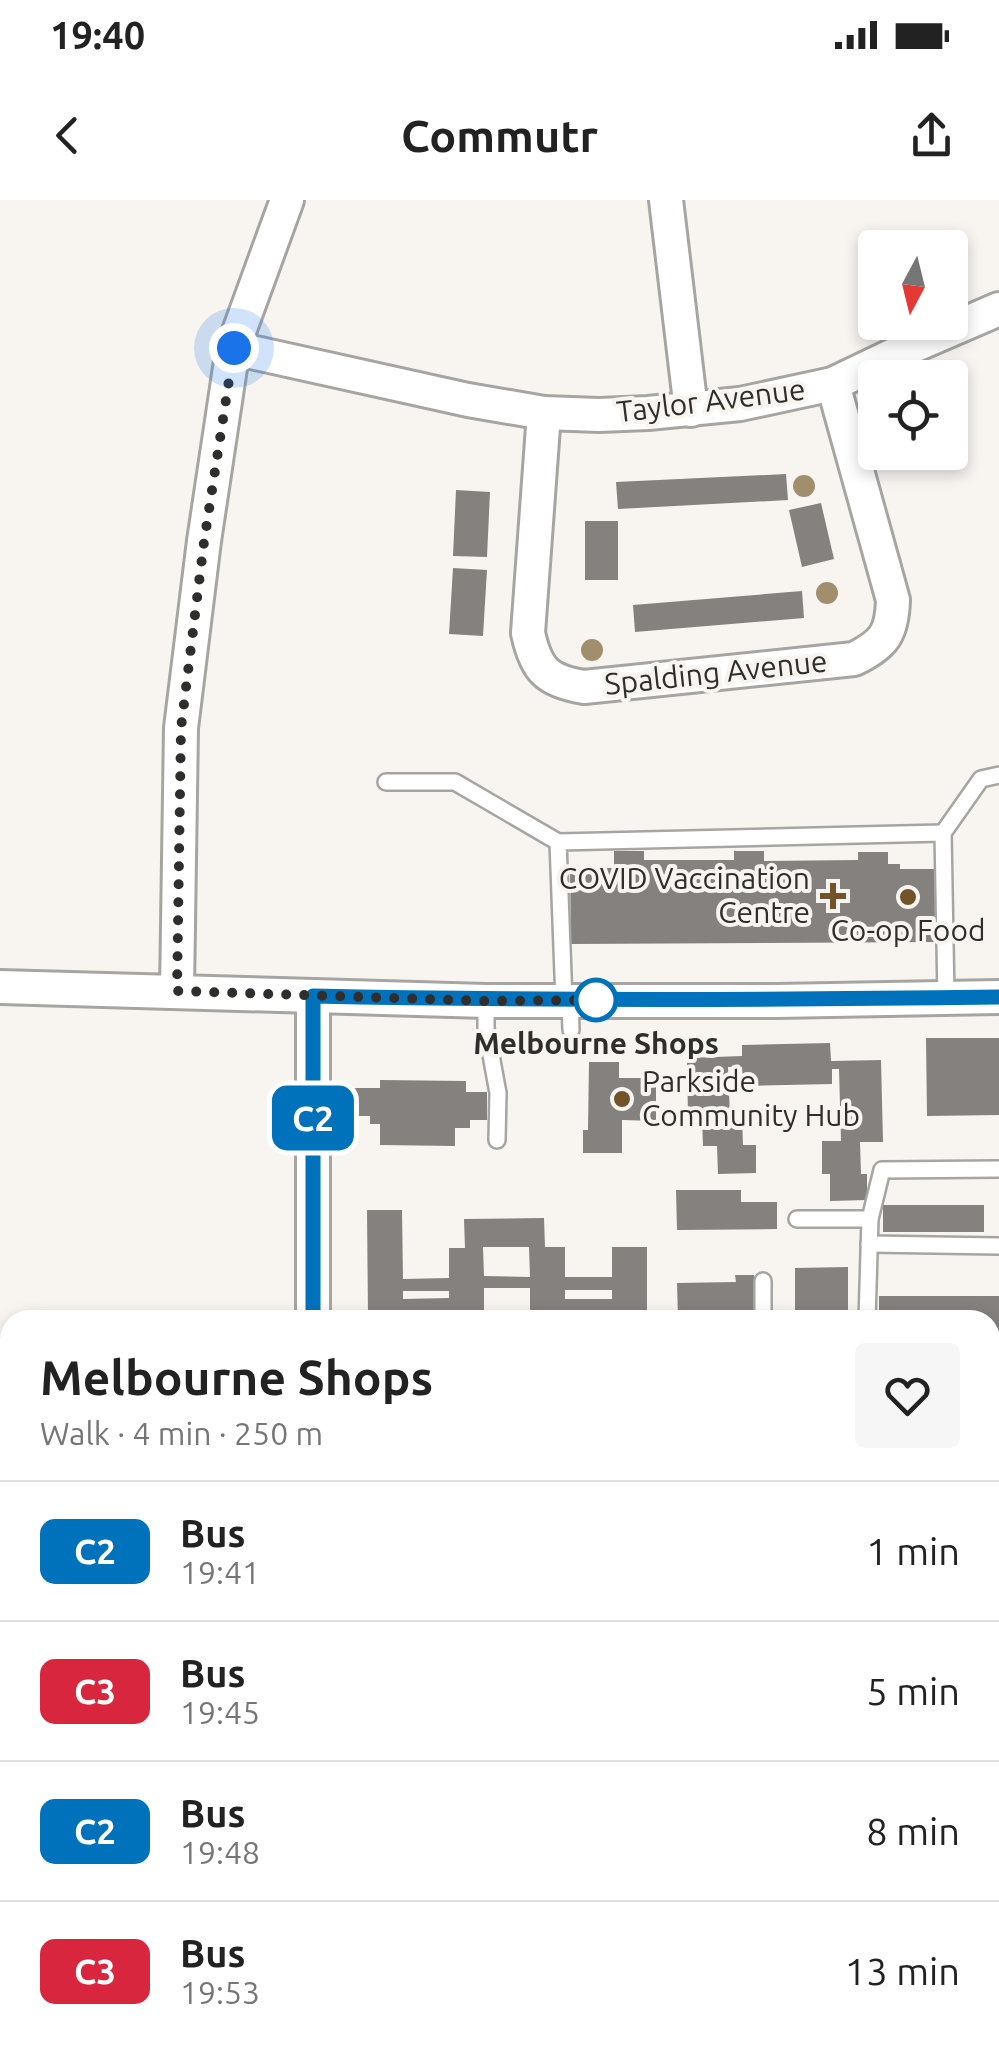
<!DOCTYPE html>
<meta charset="utf-8">
<style>
body{margin:0;font-family:Ubuntu,sans-serif;background:#f6f6f6;color:#222;height:100vh;display:flex;flex-direction:column;font-size:38px;white-space:nowrap}
*{box-sizing:border-box;margin:0}
p{font-size:32px;color:#767676}
.icon{flex:none;width:55px;height:55px;fill:none;stroke:currentColor;stroke-width:2;stroke-linecap:round;stroke-linejoin:round}
.map{position:relative;flex:1;overflow:hidden}
.side{position:absolute;left:0px;top:1110px;width:1000px;height:752px;display:flex;flex-direction:column;background:#fff;border-radius:30px 30px 0 0;box-shadow:0 5px 15px #0003}
.side>*{flex:none}
.badge{padding:0 20px;border-radius:15px;font-size:35px;line-height:65px}
.needle{width:65px;rotate:187deg}
.fabs{position:absolute;left:858px;top:30px;display:grid;gap:20px}
.fabs a{display:grid;place-items:center;width:110px;height:110px;border-radius:10px;background:#fff;box-shadow:0 5px 15px #0003;font-size:50px}
.you{position:absolute;width:50px;height:50px;margin:-25px;border:8px solid #fff;border-radius:50%;background:#1a73e8;box-shadow:0 0 0 15px #1a73e833}
.map>.badge{position:absolute;translate:-50% -50%;box-shadow:0 0 0 5px #fff}
.round{display:grid;place-items:center;flex:none;width:105px;height:105px;border-radius:10px;background:#f6f6f6}
.overview{display:flex;align-items:center;justify-content:space-between;height:170px;padding:0 40px}
h1{font-size:48px;font-weight:700;line-height:75px}
ul{padding:0;list-style:none}
li{display:flex;align-items:center;gap:30px;height:140px;padding:0 40px;border-top:2px solid #e0e0e0}
li div{flex:1}
li b{display:block;font-size:38px}
li em{font-style:normal}
li .badge{min-width:110px;font-weight:700;text-align:center}
.status{display:flex;justify-content:space-between;align-items:center;height:70px;padding:0 50px;background:#fff;direction:ltr}
.status svg{height:28px;fill:currentColor}
header{display:flex;justify-content:space-between;align-items:center;height:130px;padding:0 40px;background:#fff;font-size:45px;font-weight:700}
.map>svg:first-child{display:block}
.building{fill:#84817e;fill-rule:evenodd}
.lines{fill:none;stroke-linecap:round;stroke-linejoin:round}
.lane-casing{stroke:#a7a5a1;stroke-width:20}
.street-casing{stroke:#a7a5a1;stroke-width:38}
.lane{stroke:#fff;stroke-width:15}
.street{stroke:#fff;stroke-width:32}
.tree{fill:#a18e6c}
.line-casing{stroke:#fff;stroke-width:22}
.line{stroke:#0072bc;stroke-width:15}
.walk{stroke:#2f2e2c;stroke-width:10;stroke-dasharray:0 18}
.poi-dot{fill:#735429;stroke:#f8f5f1;stroke-width:4}
.stop-dot{fill:#fff;stroke:#0072bc;stroke-width:5}
.labels{text-anchor:middle;stroke-width:8;stroke-linejoin:round;paint-order:stroke}
.street-label{font-size:30px;fill:#2f2e2c;stroke:#f8f5f1}
.poi-label{font-size:30px;fill:#2f2e2c;stroke:#f8f5f1;text-anchor:end}
.stop-label{font-size:30px;font-weight:bold;fill:#2f2e2c;stroke:#f8f5f1}
</style>
<div class="status"><b>19:40</b><svg viewBox="0 0 49 12"><path d="M0 12V9h3v3zM5 12V6h3v6zM10 12V3h3v9zM15 12V0h3v12zM26 1h20v11H26zM47 4h2v5h-2z"/></svg></div>
<header><svg class="icon" aria-label="back" viewBox="0 0 24 24"><path d="M15 5l-7 7 7 7"/></svg>Commutr<svg class="icon" aria-label="share" viewBox="0 0 24 24"><path d="M12 15V3M7 8l5-5 5 5M5 13v7h14v-7"/></svg></header>
<div class="map">
<svg width="999" height="1861" viewBox="0 0 999 1861">
<rect width="100%" height="100%" fill="#f8f5f1"/>
<g class="building">
<polygon points="786,274 788,300 618,309 616,282"/>
<polygon points="456,290 490,292 487,357 453,356"/>
<polygon points="821,303 834,359 802,367 789,310"/>
<rect x="585" y="321" width="33" height="59"/>
<polygon points="453,368 487,370 483,436 449,434"/>
<polygon points="802,391 804,418 635,432 633,405"/>
<polygon points="614,651 644,651 644,660 734,660 734,651 764,651 764,661 858,660 858,652 888,652 888,664 900,664 900,669 937,669 937,742 571,744 570,668 614,668"/>
<polygon points="926,838 999,838 999,915 927,916"/>
<polygon points="830,843 831,861 881,860 883,942 860,942 861,974 867,974 867,1000 830,1001 830,974 822,974 822,941 841,941 839,869 832,869 832,884 743,886 742,867 728,867 730,916 742,916 743,945 756,945 756,973 718,974 717,946 703,946 702,920 688,920 687,858 742,856 742,845"/>
<polygon points="589,862 619,862 619,878 656,878 656,921 622,920 622,953 583,953 583,930 588,930"/>
<polygon points="380,880 466,881 466,892 487,892 487,920 470,920 470,928 455,928 455,946 380,945 380,924 370,924 370,916 340,916 340,888 380,888"/>
<polygon points="676,990 741,990 741,1002 777,1002 777,1029 677,1030"/>
<rect x="883" y="1005" width="101" height="27"/>
<path d="M 367,1010 L 402,1010 L 403,1079 L 449,1078 L 449,1048 L 465,1048 L 464,1019 L 544,1018 L 545,1047 L 565,1047 L 565,1077 L 612,1077 L 612,1047 L 647,1047 L 647,1115 L 612,1115 L 612,1120 L 565,1120 L 565,1114 L 530,1114 L 530,1088 L 484,1088 L 484,1116 L 449,1116 L 449,1120 L 403,1120 L 403,1116 L 368,1116 ZM 483,1047 L 529,1047 L 530,1077 L 484,1076 ZM 565,1090 L 612,1090 L 612,1099 L 565,1099 ZM 403,1091 L 449,1091 L 449,1098 L 403,1099 Z"/>
<polygon points="848,1067 848,1119 795,1119 795,1068"/>
<polygon points="735,1075 754,1075 754,1118 678,1119 677,1083 736,1082"/>
<polygon points="879,1096 999,1096 999,1132 990,1132 990,1120 879,1120"/>
<rect x="990" y="1213" width="9" height="32"/>
<rect x="568" y="1852" width="375" height="9"/>
</g>
<g class="lines">
<defs>
<g id="lane">
<polyline points="386,582 455,582 558,642"/>
<polyline points="943,633 981,579 999,575"/>
<polyline points="486,801 486,828 498,893 497,940"/>
<polyline points="564,801 558,642 943,633 946,798"/>
<polyline points="570,801 571,830"/>
<polyline points="797,1019 870,1019"/>
<polyline points="869,1044 999,1046"/>
<polyline points="763,1081 763,1120"/>
<polyline points="867,1120 870,1019 882,970 999,969"/>
<polyline points="0,1844 10,1844"/>
<polyline points="144,1852 144,1861"/>
</g>
<g id="street">
<polyline points="666,0 691,210"/>
<polyline points="233,148 468,200 544,213 599,215 648,213 740,204 833,184 904,150 999,109"/>
<path d="M 544,213 L 528,433 C 536,470 547,481 584,487 L 854,459 C 884,444 892,434 893,400 L 833,184"/>
<polyline points="0,787 486,801 776,801 999,797"/>
<polyline points="177,791 181,528 204,341 233,148 287,0"/>
<polyline points="313,796 313,1120"/>
<polyline points="990,1164 999,1164"/>
<polyline points="318,1852 319,1861"/>
<polyline points="550,1861 550,1852"/>
</g>
</defs>
<use href="#lane" class="lane-casing"/>
<use href="#street" class="street-casing"/>
<use href="#lane" class="lane"/>
<use href="#street" class="street"/>
</g>
<g class="tree">
<circle cx="804" cy="286" r="11"/>
<circle cx="827" cy="393" r="11"/>
<circle cx="592" cy="450" r="11"/>
</g>
<g class="lines">
<defs>
<path id="line" d="M 313,1120 L 313,796 C 542,801 770,800 999,797"/>
</defs>
<use href="#line" class="line-casing"/>
<use href="#line" class="line"/>
<polyline class="walk" points="234,148 204,342 181,528 177,791 486,801 605,800 596,800"/>
</g>
<g class="poi-dot">
<path d="M828 681h10v10h10v10h-10v10h-10v-10h-10v-10h10z"/>
<circle cx="908" cy="697" r="10"/>
<circle cx="622" cy="899" r="10"/>
</g>
<circle class="stop-dot" cx="596" cy="800" r="20"/>
<g class="labels">
<g class="street-label">
<text transform="translate(711 201) rotate(-7)" y="10">Taylor Avenue</text>
<text transform="translate(716 473) rotate(-6)" y="10">Spalding Avenue</text>
</g>
<g class="poi-label">
<text x="810" y="689">COVID Vaccination<tspan x="810" dy="34">Centre</tspan></text>
<text x="908" y="741" text-anchor="middle">Co-op Food</text>
<text x="642" y="892" text-anchor="start">Parkside<tspan x="642" dy="34">Community Hub</tspan></text>
</g>
<g class="stop-label">
<text x="596" y="854">Melbourne Shops</text>
</g>
</g>
</svg>
<div class="fabs">
<a><svg class="needle" viewBox="-14 -14 28 28"><path d="M0-13l5 13h-10z" fill="#e53935"/><path d="M0 13l5-13h-10z" fill="#767676"/></svg></a>
<a><svg class="icon" aria-label="locate" viewBox="0 0 24 24"><circle cx="12" cy="12" r="6"/><path d="M12 2v4M12 18v4M2 12h4M18 12h4"/></svg></a>
</div>
<div class="you" style="left:234px;top:148px"></div>
<b class="badge" style="left:313px;top:918px;background:#0072bc;color:#fff">C2</b>
<section class="side">
<div class="overview"><div><h1>Melbourne Shops</h1><p>Walk · 4 min · 250 m</p></div><a class="round"><svg class="icon" aria-label="heart" viewBox="0 0 24 24"><path d="M12 20l-8-8c-3-5 5-10 8-4 3-6 11-1 8 4z"/></svg></a></div>
<ul>
<li><span class="badge" style="background:#0072bc;color:#fff">C2</span><div><b>Bus</b><p>19:41</p></div><em>1 min</em></li>
<li><span class="badge" style="background:#d7263d;color:#fff">C3</span><div><b>Bus</b><p>19:45</p></div><em>5 min</em></li>
<li><span class="badge" style="background:#0072bc;color:#fff">C2</span><div><b>Bus</b><p>19:48</p></div><em>8 min</em></li>
<li><span class="badge" style="background:#d7263d;color:#fff">C3</span><div><b>Bus</b><p>19:53</p></div><em>13 min</em></li>
</ul>
</section>
</div>
